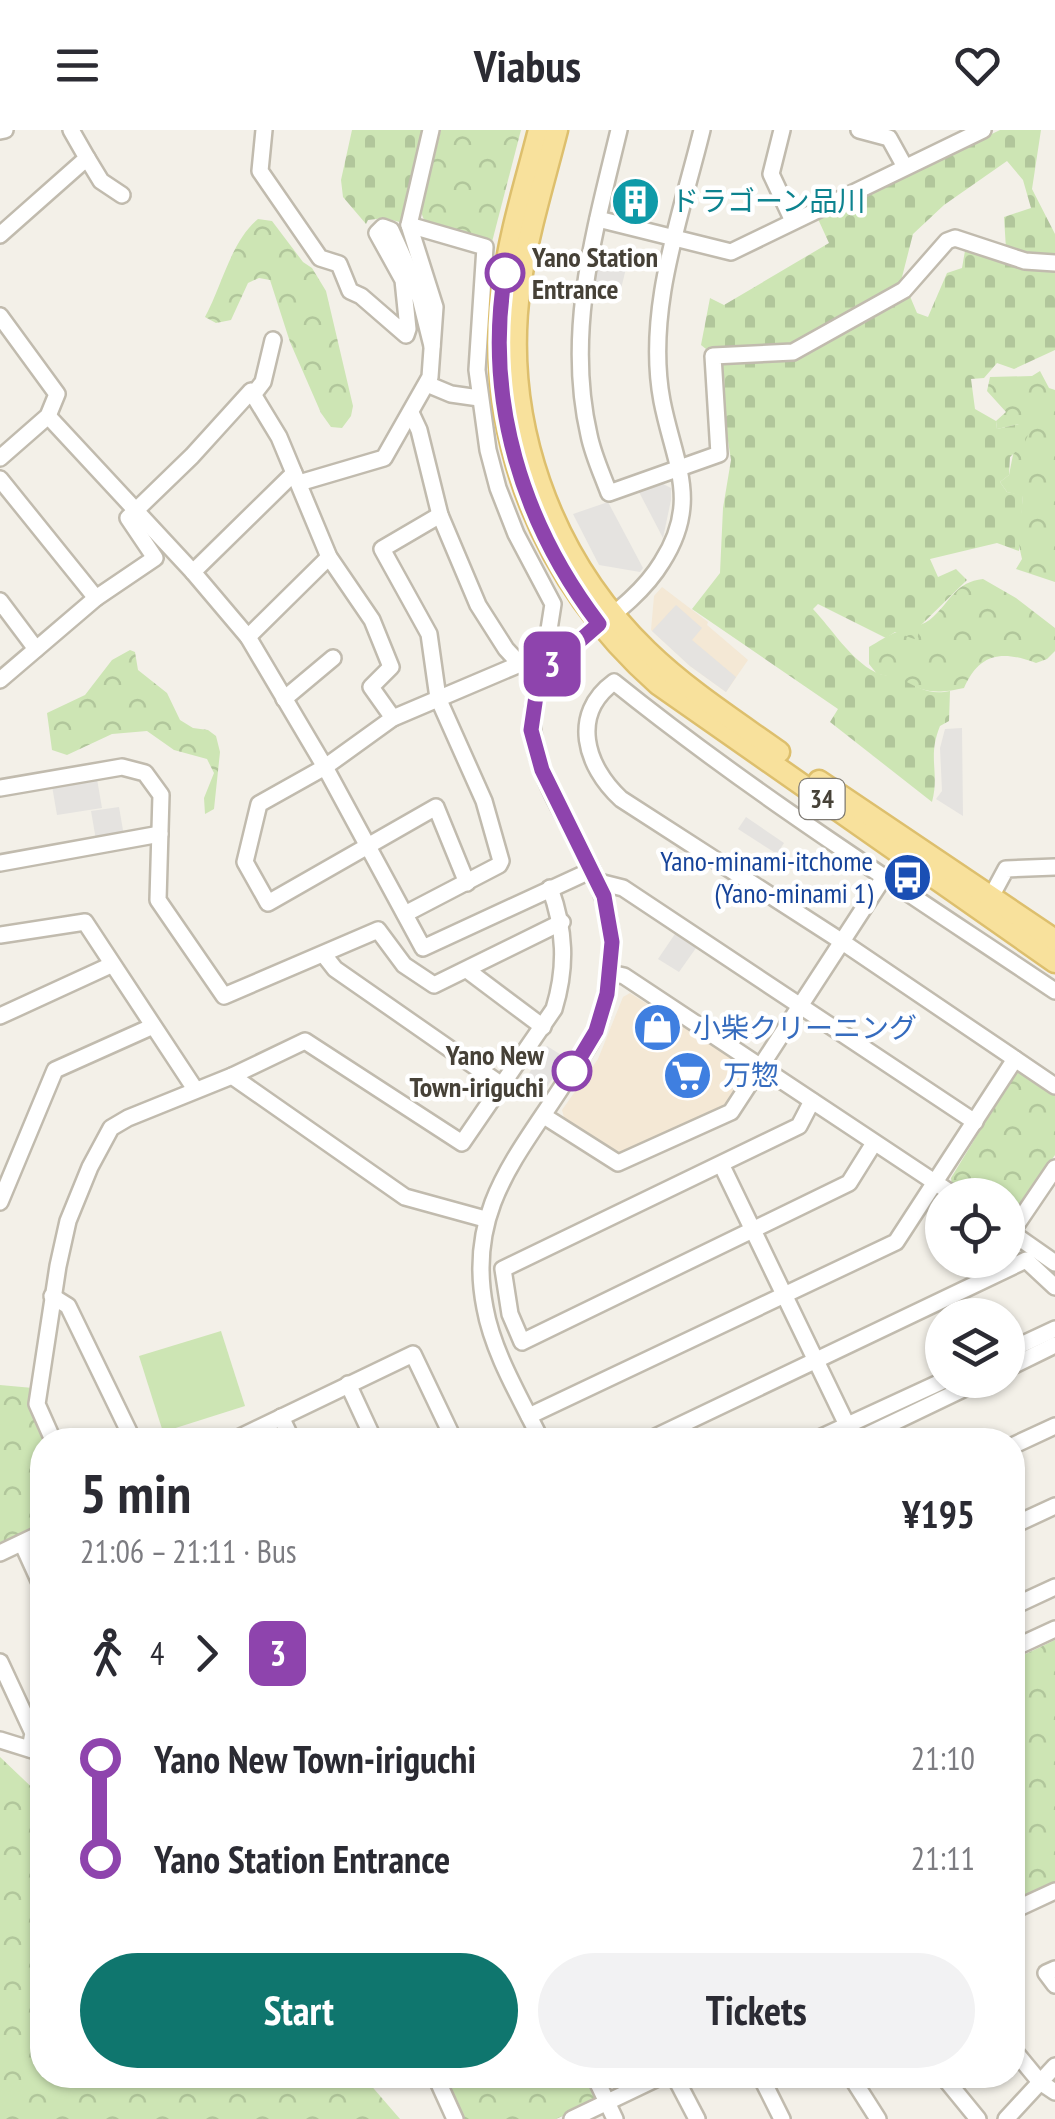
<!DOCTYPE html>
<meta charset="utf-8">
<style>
body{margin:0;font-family:"PT Sans Narrow","Noto Sans JP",sans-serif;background:#f2f2f3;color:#2b2b33;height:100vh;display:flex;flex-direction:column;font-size:38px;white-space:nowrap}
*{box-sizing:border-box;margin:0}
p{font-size:32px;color:#7c7c81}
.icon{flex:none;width:55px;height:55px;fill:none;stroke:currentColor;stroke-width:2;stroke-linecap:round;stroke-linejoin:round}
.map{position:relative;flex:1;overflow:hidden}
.panel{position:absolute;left:30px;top:1298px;width:995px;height:660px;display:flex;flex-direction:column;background:#fff;border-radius:40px;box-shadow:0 2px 8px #0004}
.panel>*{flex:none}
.badge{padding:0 20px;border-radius:15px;font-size:35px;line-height:65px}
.controls{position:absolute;left:925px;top:1048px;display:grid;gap:20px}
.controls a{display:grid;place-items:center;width:100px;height:100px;border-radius:50%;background:#fff;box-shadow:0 2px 8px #0004;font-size:50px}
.map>.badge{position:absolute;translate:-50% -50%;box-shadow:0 0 0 5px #fff}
.legs{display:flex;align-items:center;gap:15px;height:110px;padding:0 50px;font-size:32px}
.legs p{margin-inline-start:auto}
.head{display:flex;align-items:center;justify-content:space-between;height:170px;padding:0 50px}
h1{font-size:55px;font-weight:700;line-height:75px}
.primary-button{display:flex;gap:20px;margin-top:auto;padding:20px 50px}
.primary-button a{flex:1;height:115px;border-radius:60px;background:#0f766e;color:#fff;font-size:40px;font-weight:700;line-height:115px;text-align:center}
.primary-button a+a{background:#f2f2f3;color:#2b2b33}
ul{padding:0 50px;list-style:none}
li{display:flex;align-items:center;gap:35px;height:100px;font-size:38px}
li i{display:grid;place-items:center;width:15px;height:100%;margin:0 12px;background:currentColor}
li i::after{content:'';width:25px;height:25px;margin:-12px;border:8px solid;border-radius:50%;background:#fff}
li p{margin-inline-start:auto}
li:first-child i{background:linear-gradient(#0000 50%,currentColor 0)}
li:last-child i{background:linear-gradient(currentColor 50%,#0000 0)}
header{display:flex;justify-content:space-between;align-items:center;height:130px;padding:0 50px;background:#fff;font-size:45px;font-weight:700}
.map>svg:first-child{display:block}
.commercial{fill:#f4e8d5}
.green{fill:#cde5b4}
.forest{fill:url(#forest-crowns)}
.cemetery{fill:url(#cemetery-stones)}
.parking{fill:#e5e3e0}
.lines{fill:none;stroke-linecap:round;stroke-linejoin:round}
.minor-casing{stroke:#c1bbae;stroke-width:20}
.major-casing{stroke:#ddbf6d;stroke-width:25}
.minor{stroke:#fff;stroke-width:15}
.major{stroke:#f8e19c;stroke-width:20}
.line-1-casing{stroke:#fff;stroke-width:22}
.line-1{stroke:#8e44ad;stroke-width:15}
.stop-1-dot{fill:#fff;stroke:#8e44ad;stroke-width:5}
.labels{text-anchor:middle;stroke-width:9;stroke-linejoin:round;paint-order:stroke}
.shield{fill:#fff;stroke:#7e7a73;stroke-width:2.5}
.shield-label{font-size:25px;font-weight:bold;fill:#464137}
.culture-label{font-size:28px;fill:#0d838f;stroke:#fff;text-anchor:start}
.stop-label{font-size:28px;font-weight:bold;fill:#464137;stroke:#fff;text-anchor:start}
.transit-label{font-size:28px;fill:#164399;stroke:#fff;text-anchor:end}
.shop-label{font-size:28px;fill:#366cbe;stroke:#fff;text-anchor:start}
</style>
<header><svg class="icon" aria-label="menu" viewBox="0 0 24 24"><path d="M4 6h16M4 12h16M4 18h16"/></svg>Viabus<svg class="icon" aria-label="heart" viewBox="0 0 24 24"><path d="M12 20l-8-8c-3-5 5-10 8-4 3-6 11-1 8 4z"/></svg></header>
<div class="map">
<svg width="1055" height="1989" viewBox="0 0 1055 1989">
<defs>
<pattern id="forest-crowns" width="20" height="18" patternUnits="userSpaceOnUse" patternTransform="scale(2.5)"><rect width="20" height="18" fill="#cde5b4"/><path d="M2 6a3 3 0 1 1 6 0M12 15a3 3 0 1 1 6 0" fill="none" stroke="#b1c69b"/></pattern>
<pattern id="cemetery-stones" width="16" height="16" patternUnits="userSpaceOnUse" patternTransform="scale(2.5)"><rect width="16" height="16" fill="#cde5b4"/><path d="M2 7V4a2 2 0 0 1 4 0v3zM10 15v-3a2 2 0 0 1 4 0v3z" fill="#b1c69b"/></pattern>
</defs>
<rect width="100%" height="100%" fill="#f3f0e8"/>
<g class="commercial">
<polygon points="662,457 708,492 707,495 748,530 726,562 690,536 651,500 654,466"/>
<polygon points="630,863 746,937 747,947 721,981 617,1026 565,991 562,980 598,929 623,867"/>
</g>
<polygon class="green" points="221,1201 245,1276 163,1302 139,1226"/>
<g class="forest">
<polygon points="441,0 521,0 492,112 424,90 421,82"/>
<path d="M 258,89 L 272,91 L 303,132 L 312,138 L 326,161 L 353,276 L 351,286 L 342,298 L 331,297 L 321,283 L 290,212 L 270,150 L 259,148 L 248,153 L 231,190 L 216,193 L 205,187 C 222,156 231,111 258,89 Z"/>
<polygon points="1040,241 1049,258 1055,260 1055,452 1016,439 1022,429 1018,411 1023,366 1007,362 1000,352 1009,345 1019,294 997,299 996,291 1006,282 987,261 990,247 1032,246"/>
<path d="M 983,449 L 1016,468 L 1055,498 L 1055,521 L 1047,529 L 1036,533 C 1002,520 979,523 964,558 C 916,569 918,551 877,544 L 869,534 L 869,517 C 878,512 888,505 897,502 C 911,497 923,497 934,486 C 951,470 956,452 983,449 Z"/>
<polygon points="130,520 135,522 138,540 167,563 180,590 193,598 208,600 216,606 220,622 214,679 205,684 204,668 214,643 207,629 174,620 147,601 112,604 67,625 52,620 47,583 85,565 112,530"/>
<polygon points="1023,941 1055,962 1055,1025 1012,1089 1008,1089 1008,1065 966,1065 952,1056 951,1048 1015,943"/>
<polygon points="0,1255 33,1258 45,1310 42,1395 0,1416"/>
<polygon points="1055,1510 1055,1752 1013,1772 1013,1530"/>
<polygon points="0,1627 42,1667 42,1945 362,1945 400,1989 0,1989"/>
<polygon points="478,1945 585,1945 595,1964 593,1972 556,1989 463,1989 448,1958"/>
</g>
<g class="cemetery">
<polygon points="352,0 425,0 403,93 385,88 368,90 366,94 343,67 341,50"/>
<polygon points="1000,0 1041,0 1032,59 1055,104 1055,127 1032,128 1006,119 1004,87 1031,78 1023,50 1007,31 944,75 913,104 900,155 786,218 706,219 701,215 710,168 724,175 829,113 818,89"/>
<path d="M 966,115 L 1055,138 L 1055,220 L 1014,239 L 997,233 L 984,248 L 971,249 L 975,279 L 996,291 L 997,299 L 1019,294 L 1032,296 L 1024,314 L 1010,327 L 1009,345 L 1000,352 L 1007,362 L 1023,365 L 1019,421 L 997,413 L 930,429 L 938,447 L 956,439 L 967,450 L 920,496 L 917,510 L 895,502 L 886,508 L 818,474 L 813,479 C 831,498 851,530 875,542 C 882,546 890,545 898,548 C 917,556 928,566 950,561 L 949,591 L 940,596 C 927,628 940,642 932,672 L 830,592 L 838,579 L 692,479 L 720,443 L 723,378 L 731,330 L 716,234 L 719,229 L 790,226 L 909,164 L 917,183 L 928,187 L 947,143 L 962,138 Z"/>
</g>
<g class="parking">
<polygon points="599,119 629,126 621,159 591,153"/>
<polygon points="663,354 671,358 671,370 663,408 639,362"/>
<polygon points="608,372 643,438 640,442 599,435 573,384"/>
<polygon points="676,475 702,498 692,510 736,547 726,562 690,536 652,501"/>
<polygon points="962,598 963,686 936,669 942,661 940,618 945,599"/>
<polygon points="97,649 102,678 57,685 52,656"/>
<polygon points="119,677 124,706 96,710 91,681"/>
<polygon points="746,687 784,713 777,724 738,699"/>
<polygon points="675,804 696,818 679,842 658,829"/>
<polygon points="547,916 566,928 537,972 518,960"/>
</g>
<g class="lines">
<defs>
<g id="minor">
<polyline points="264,0 260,41 320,128 339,134 350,161 361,166 406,205 408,199 403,150 377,103 383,97 391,100 418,160 432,216"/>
<path d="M 619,0 C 595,100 565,201 589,305 C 593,325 602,344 609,363 L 719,324 L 713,226 L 793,222 L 904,160 L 947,111 L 955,108 L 1025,131 L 1055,133"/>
<polyline points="782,0 771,44 793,91"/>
<polyline points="859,0 889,8 905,37"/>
<polyline points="0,1 5,0"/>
<polyline points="87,28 101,51 122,65"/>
<polyline points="598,89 731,122 983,0"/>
<polyline points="409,95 485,117 477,240 488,320 498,358 516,404 553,474 548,506 520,534"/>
<polyline points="0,105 87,28 71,0"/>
<polyline points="0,186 57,264 48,286 0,328"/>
<polyline points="427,254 451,264 479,268"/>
<polyline points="253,265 263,252 273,210"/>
<polyline points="412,285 419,300 440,385 478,475 506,519 520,534 393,588 325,637 259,674 245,732 268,773 436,677 467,753"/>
<polyline points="48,286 193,442 248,507 325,637 423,818 592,740"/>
<polyline points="0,349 96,468"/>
<polyline points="299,353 384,328 430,247 435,177 409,95 431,0"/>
<polyline points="193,442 294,343"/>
<polyline points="0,471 36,519"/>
<polyline points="248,507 329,427"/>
<polyline points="0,550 96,468 155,428 128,388 192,326 251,261 279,307 329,427 372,490 391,537 371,557 393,588"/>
<polyline points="284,569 333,528"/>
<polyline points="0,658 122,637 145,643 161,665 158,770 224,866 378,800 404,835 434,855 562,792"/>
<polyline points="0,733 160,704"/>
<polyline points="599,752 623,758 975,992"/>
<polyline points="992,765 1006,739 1055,737"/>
<polyline points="405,784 499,735 501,731 484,671 438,568 429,504 382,419 440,385"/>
<polyline points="0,805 85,792 195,959"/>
<polyline points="324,825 335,839 503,956"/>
<polyline points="467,840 543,897"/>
<polyline points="610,843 624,846 954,1065"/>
<path d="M 1055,861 C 906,761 753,664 614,552 C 570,584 585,636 621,669 L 841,811 L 1055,956"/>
<polyline points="0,886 111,835"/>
<path d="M 232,946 L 305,911 L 462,1013 L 554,879 C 567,837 565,799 550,758"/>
<polyline points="812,971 799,996 503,1139 510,1184 522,1212 849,1053 874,1013"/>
<polyline points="544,986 618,1033 731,982 884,747"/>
<polyline points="722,1036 847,1295"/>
<polyline points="0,1072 55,940 151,897"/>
<polyline points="1008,1100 1055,1133"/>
<polyline points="1011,1103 1055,1038"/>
<polyline points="52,1166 68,1176 133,1310"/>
<polyline points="1008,1221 1055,1199"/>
<polyline points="1008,1238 1055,1215"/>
<polyline points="348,1254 374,1310"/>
<polyline points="529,1286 896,1112 1015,929"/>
<polyline points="281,1287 292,1310"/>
<polyline points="53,1310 37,1274 58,1136 68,1091 90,1037 111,998 128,988 232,946 405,1067 485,1089"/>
<polyline points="234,1310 413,1224 454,1310"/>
<path d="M 541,1310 C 521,1269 493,1223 485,1178 C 465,1077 521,1023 570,944 C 579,930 591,915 597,899 C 607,873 610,845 611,817 C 615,720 494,640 545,541 C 581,504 635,477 662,432 C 701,371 674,333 662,271 C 645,181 681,86 702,0"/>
<polyline points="649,1310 1026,1130 1055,1157"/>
<polyline points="815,1310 945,1250"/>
<polyline points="857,1310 982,1250"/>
<polyline points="1012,1316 1055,1296"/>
<polyline points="1012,1396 1055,1376"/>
<polyline points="22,1413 42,1457"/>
<polyline points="0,1423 42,1403"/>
<polyline points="1012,1477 1055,1457"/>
<polyline points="1012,1519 1055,1499"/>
<polyline points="0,1532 33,1603 30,1619"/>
<polyline points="0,1610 42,1623"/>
<polyline points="1012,1781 1055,1761"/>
<polyline points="1055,1839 1046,1843 1055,1855"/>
<polyline points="1012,1918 1040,1952 1055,1962"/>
<polyline points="435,1945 455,1989"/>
<polyline points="594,1945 615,1989"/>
<polyline points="674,1945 697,1989"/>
<polyline points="760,1945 782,1989"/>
<polyline points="850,1945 878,1989"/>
<polyline points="942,1945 978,1989"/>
<polyline points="572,1989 664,1945"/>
<polyline points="1006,1989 1055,1936"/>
</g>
<g id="major">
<path d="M 539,0 C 526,52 509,104 503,157 C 484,310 544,453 658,554 L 1055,832"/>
<path d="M 557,0 C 544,51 528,103 520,155 C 501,289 549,426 647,521 C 686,559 734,590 779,622"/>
<polyline points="819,651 1055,810"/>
</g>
</defs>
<use href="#minor" class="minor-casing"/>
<use href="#major" class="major-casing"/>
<use href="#minor" class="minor"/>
<use href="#major" class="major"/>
</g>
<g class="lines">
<defs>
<path id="line-1" d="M 505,143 C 484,270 522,393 599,494 L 545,541 L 536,566 L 531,600 L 542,640 L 604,766 L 612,812 L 607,864 L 596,901 L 572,941"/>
</defs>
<use href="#line-1" class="line-1-casing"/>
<use href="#line-1" class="line-1"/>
</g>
<defs>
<symbol id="building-disc" viewBox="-11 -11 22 22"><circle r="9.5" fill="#0f9aa8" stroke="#fff"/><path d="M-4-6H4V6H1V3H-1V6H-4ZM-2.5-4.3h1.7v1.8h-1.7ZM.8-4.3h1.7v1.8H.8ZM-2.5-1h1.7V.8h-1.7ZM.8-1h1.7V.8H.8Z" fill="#fff"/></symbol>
<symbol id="bus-disc" viewBox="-11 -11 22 22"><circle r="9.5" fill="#1a4fb4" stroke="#fff"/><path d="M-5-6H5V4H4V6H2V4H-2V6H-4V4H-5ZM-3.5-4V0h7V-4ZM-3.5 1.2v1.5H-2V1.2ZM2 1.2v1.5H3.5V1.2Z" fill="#fff"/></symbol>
<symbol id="shop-disc" viewBox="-11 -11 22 22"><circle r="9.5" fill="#3f7fe0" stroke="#fff"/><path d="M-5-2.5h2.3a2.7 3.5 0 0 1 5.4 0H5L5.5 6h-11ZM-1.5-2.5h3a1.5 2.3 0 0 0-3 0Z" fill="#fff"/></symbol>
<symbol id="supermarket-disc" viewBox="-11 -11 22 22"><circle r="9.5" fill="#3f7fe0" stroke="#fff"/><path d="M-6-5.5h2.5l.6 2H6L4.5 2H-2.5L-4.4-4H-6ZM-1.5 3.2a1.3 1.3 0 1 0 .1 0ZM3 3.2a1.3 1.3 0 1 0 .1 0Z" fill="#fff"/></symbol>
</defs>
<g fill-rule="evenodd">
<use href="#building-disc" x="608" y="44" width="55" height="55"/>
<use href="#bus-disc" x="880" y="720" width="55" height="55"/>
<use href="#shop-disc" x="630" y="870" width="55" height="55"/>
<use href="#supermarket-disc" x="660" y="918" width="55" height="55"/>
</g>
<g class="stop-1-dot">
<circle cx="505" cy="143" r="18"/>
<circle cx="572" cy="941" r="18"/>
</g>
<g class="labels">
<rect class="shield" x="799.5" y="649" width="45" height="40" rx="8"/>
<g class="shield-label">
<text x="822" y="678">34</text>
</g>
<g class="culture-label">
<text x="671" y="81">ドラゴーン品川</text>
</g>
<g class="stop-label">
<text x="532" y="137">Yano Station<tspan x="532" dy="32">Entrance</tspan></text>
<text x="544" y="935" text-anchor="end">Yano New<tspan x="544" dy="32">Town-iriguchi</tspan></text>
</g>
<g class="transit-label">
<text x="873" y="741">Yano-minami-itchome<tspan x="873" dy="32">(Yano-minami 1)</tspan></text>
</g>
<g class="shop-label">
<text x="693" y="908">小柴クリーニング</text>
<text x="723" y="955">万惣</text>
</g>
</g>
</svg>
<div class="controls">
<a><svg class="icon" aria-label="locate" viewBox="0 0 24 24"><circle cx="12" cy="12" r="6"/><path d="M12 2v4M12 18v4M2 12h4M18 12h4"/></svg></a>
<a><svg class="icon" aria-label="layers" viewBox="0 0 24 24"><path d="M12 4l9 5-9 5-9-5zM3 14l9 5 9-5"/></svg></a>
</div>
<b class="badge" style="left:552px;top:534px;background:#8e44ad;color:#fff">3</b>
<section class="panel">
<div class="head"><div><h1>5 min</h1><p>21:06 – 21:11 · Bus</p></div><b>¥195</b></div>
<div class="legs"><svg class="icon" aria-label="walk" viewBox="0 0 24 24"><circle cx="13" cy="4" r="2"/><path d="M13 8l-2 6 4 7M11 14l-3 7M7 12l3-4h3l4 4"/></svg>4<svg class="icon" aria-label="forward" viewBox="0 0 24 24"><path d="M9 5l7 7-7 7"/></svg><b class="badge" style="background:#8e44ad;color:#fff">3</b></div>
<ul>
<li><i style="color:#8e44ad"></i><b>Yano New Town-iriguchi</b><p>21:10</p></li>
<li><i style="color:#8e44ad"></i><b>Yano Station Entrance</b><p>21:11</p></li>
</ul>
<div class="primary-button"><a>Start</a><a>Tickets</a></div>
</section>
</div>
